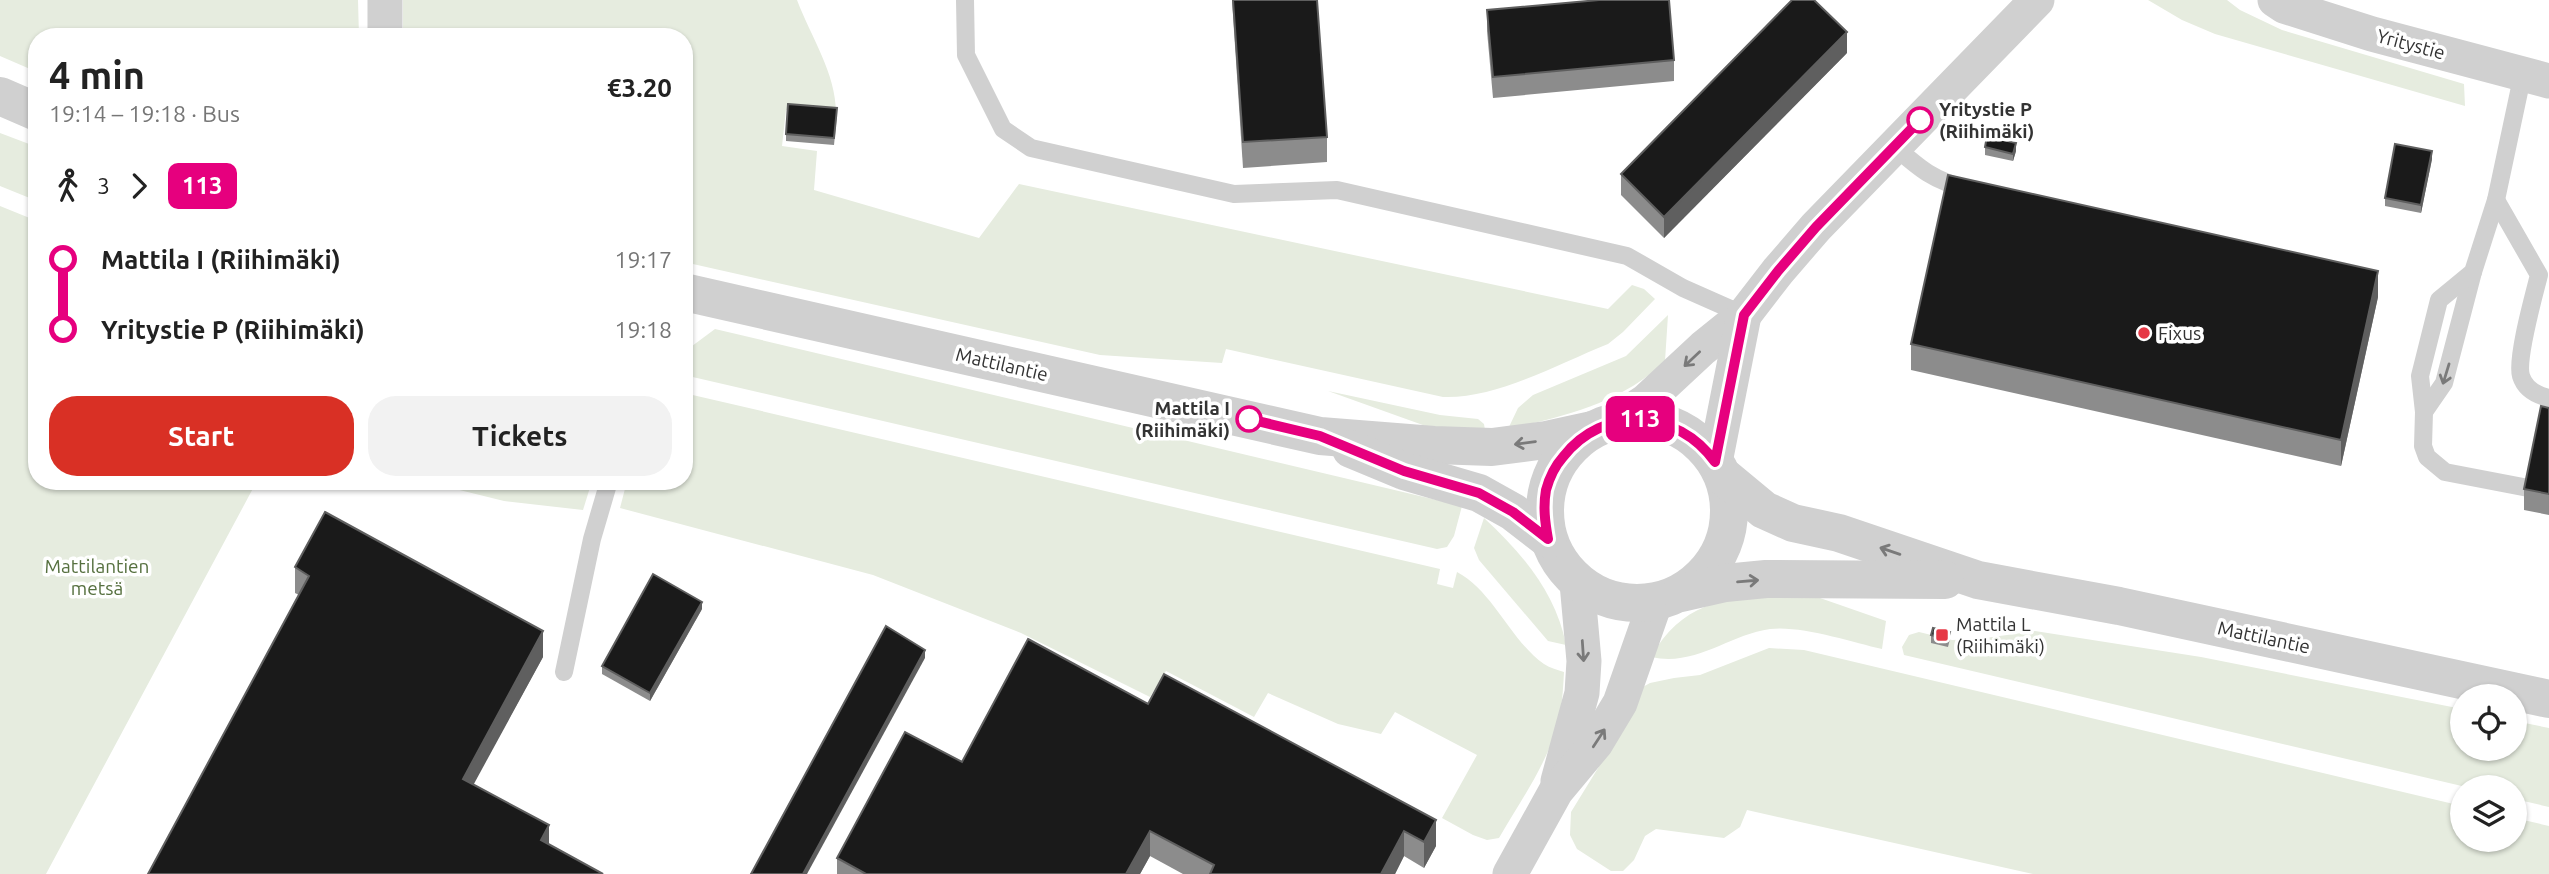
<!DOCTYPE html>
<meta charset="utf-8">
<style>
body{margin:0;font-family:Ubuntu,sans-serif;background:#f2f2f2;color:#222;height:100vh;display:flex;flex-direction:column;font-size:26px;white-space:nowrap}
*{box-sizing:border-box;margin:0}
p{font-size:23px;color:#767676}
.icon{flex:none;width:38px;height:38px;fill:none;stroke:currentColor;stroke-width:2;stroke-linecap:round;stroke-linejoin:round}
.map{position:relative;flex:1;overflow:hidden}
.side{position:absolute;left:28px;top:28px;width:665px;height:462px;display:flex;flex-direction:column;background:#fff;border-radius:28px;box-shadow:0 2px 5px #0004}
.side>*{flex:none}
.badge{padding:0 14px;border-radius:10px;font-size:24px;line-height:46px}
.buttons{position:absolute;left:2450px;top:684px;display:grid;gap:14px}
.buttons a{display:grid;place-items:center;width:77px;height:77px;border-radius:50%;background:#fff;box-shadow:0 2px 5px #0004;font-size:35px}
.map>.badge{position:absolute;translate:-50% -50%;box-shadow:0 0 0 4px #fff}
.legs{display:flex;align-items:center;gap:10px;height:77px;padding:0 21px;font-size:23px}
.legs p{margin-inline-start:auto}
.head{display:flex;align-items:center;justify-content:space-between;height:119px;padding:0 21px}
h1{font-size:38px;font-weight:700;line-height:52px}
.primary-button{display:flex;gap:14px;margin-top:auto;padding:14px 21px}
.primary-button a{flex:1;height:80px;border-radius:28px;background:#d93025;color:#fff;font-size:28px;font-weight:700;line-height:80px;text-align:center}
.primary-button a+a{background:#f2f2f2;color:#222}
ul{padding:0 21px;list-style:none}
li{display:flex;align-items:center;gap:24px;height:70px;font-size:26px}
li i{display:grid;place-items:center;width:10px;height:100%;margin:0 9px;background:currentColor}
li i::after{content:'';width:18px;height:18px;margin:-9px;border:5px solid;border-radius:50%;background:#fff}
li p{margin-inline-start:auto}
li:first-child i{background:linear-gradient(#0000 50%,currentColor 0)}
li:last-child i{background:linear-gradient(currentColor 50%,#0000 0)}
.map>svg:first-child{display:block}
.green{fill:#e6ecdf}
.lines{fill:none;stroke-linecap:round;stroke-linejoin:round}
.service{stroke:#d0d0d0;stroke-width:18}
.minor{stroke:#d0d0d0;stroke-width:35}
.tertiary{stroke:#d0d0d0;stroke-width:38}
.wall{fill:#8c8c8c}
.shaded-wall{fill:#5f5f5f}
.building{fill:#1a1a1a;stroke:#5f5f5f;stroke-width:2}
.oneway{stroke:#7a7a7a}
.line-1-casing{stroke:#fff;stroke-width:16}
.line-1{stroke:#e6007e;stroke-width:10}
.stop-1-dot{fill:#fff;stroke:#e6007e;stroke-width:3.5}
.poi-dot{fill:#e63946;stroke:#fff;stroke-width:2.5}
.labels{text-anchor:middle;stroke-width:7;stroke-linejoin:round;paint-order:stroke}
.street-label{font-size:19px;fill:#333;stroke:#fff}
.stop-label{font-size:19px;font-weight:bold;fill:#333;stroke:#fff;text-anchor:start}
.poi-label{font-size:19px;fill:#333;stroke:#fff;text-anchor:start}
.park-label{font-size:19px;fill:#56703f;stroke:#fff}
</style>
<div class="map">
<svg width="2549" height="874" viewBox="0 0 2549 874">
<rect width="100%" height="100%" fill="#fff"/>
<g class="green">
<polygon points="0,0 358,0 359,37 37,37 37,72 0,56"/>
<path d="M 403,0 L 797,0 C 811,37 836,73 836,113 L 786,110 L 782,146 L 817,151 L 814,190 L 979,238 L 1019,184 L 1608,309 L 1632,285 L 1644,289 L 1655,299 L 1623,332 L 1608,344 C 1558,364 1496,399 1443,397 L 1226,349 L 1222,363 L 1100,355 L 684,262 L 684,37 L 403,37 Z"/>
<polygon points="2148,0 2227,0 2240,10 2282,30 2464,84 2465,106 2215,34 2182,20"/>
<polygon points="0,133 37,147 37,201 0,186"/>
<polygon points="0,206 37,221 37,481 257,481 46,874 0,874"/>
<path d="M 1668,315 L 1665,361 C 1622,403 1565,416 1508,429 L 1518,408 L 1533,395 L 1626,356 Z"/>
<polygon points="715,329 1462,506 1454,536 1447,547 1437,549 684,375 684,352"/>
<polygon points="1328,391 1440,415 1478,419 1484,424 1485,430 1434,429"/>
<path d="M 684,393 L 1440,569 L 1437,584 L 1453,588 L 1457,572 C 1494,592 1510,640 1544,664 C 1550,668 1558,670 1564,672 C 1563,691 1562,709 1557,726 C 1546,766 1519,803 1499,838 L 1487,840 L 1473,835 L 1442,818 L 1477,755 L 1395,712 L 1381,734 L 1338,724 L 1268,693 L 1254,717 L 1166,671 L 1150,697 L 1021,633 L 873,575 L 620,508 L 627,481 L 684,481 Z"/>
<polygon points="423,481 592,481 583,510 504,501"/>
<path d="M 1484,518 C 1522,553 1556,593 1566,645 L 1548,641 L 1479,560 L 1474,548 Z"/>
<path d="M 1820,598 L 1886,621 L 1882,649 C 1852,642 1800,625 1770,629 C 1728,635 1696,667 1651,657 C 1691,587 1750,598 1820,598 Z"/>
<polygon points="2035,631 2201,657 2462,709 2462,749 2515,749 2515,721 2549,728 2549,807 2515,799 2515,788 2466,787 1904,655 1902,647 1909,635 1919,632 1952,640 1978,639"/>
<polygon points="1769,648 1804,650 2462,806 2462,840 2515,840 2515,818 2549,826 2549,874 2033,874 1747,810 1740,827 1724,838 1656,829 1645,836 1634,860 1623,871 1611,871 1577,849 1570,835 1571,812 1627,721 1641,688 1650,683 1674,678 1700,675"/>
</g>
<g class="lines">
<g class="service">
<polyline points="965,0 966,55 1003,129 1031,148 1234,194 1337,190 1627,256 1683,288 1744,315"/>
<path d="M 1894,146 C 1920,169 1934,181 1968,189"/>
<path d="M 2496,200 L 2539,275 C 2534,295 2516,359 2521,376 C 2525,389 2536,395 2549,398"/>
<polyline points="2473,272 2444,383 2424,412 2423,446 2427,457 2445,472 2549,492"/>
<polyline points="2424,412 2420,376 2439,300 2473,272 2496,200 2523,73"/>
<polyline points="564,672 592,539 609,481"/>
</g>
<g class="minor">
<polyline points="2275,0 2284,6 2372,34 2549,81"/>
<polyline points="385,37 385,0"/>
<polyline points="1616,421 1646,401 1703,348 1744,315 1778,271 1816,227 2037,0"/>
<polyline points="1715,462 1744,315"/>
<polyline points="1558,781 1582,693 1584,661 1577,583"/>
<polyline points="1510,874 1556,791 1596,743 1620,703 1655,603"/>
</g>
<g class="tertiary">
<polyline points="0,96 37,112"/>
<polyline points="684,292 1320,436 1434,445 1492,447 1546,440 1592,430"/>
<circle cx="1637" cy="511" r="92"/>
<polyline points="1351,449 1404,471 1479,493 1513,512 1548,539"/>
<polyline points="1723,476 1764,510 1793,523 1839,533 1978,580 2119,606 2549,699"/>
<polyline points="1681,593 1725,583 1766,579 1945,580"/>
</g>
</g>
<g class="wall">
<polygon points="1232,0 1317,0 1327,137 1327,162 1243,168"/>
<polygon points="1487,10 1674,60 1674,81 1493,98 1487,31"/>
<polygon points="1847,53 1664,238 1621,195 1621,174"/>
<polygon points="837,115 834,145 786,141 786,134"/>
<polygon points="1985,147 2016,151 2013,161 1985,155"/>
<polygon points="2432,159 2421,213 2385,206 2385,198"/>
<polygon points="2378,297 2341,466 1911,370 1911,344"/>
<polygon points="2549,408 2549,515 2524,510 2524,489"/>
<polygon points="295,567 543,657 473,784 549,845 148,874 299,595 295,593"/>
<polygon points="702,609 650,701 602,674 602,666"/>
<polygon points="1931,635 1950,639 1948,647 1931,643"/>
<polygon points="1148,704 1436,846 1424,868 1404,856 1395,874 1183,874 1150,856 1140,874 837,874 837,858 962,762"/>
</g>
<g class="shaded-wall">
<polygon points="1847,32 1847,53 1664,238 1664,217"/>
<polygon points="2016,143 2016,151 2013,161 2013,154"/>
<polygon points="2432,151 2432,159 2421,213 2421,205"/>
<polygon points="2378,271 2378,297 2341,466 2341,440"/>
<polygon points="702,602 702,609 650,701 650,693"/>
<polygon points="543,631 543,657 463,804 463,779"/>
<polygon points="925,650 925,658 807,874 803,874"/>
<polygon points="1436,820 1436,846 1424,868 1424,842"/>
<polygon points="549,825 549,850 541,840"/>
<polygon points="1150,831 1150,856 1140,874 1126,874"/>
<polygon points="1404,831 1404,856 1395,874 1381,874"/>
</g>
<g class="building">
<polygon points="1233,0 1317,0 1327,137 1243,142"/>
<polygon points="1599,0 1669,0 1674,60 1493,77 1487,10"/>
<polygon points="1792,0 1814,0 1847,32 1664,217 1621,174"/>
<polygon points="788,104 837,108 834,138 786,134"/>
<polygon points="1987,136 2016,143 2013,154 1985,147"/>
<polygon points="2395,144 2432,151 2421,205 2385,198"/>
<polygon points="1948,175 2378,271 2341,440 1911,344"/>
<polygon points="2541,406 2549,408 2549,494 2524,489"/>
<polygon points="325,512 543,631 463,779 549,825 541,840 603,874 148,874 309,576 295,567"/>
<polygon points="653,574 702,602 650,693 602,666"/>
<polygon points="886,626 925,650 803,874 751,874"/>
<polygon points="1933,628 1950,632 1948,639 1931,635"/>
<polygon points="1028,639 1148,704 1164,674 1436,820 1424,842 1404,831 1381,874 1210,874 1214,865 1150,831 1126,874 866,874 837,858 905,732 962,762"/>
</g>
<defs><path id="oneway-shaft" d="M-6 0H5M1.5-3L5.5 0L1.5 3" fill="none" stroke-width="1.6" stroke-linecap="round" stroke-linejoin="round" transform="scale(1.75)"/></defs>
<g class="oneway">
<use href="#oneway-shaft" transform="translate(1692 359) rotate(137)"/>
<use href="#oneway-shaft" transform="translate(2446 374) rotate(107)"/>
<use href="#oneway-shaft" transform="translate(1525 443) rotate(172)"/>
<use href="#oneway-shaft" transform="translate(1890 551) rotate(-161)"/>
<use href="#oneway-shaft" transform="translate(1748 581) rotate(-5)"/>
<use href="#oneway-shaft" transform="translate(1583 651) rotate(86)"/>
<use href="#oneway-shaft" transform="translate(1599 738) rotate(-57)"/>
</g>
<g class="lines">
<defs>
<path id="line-1" d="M 1249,419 L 1320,436 L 1404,471 L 1479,493 L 1513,512 L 1548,539 C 1545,522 1543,507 1546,490 C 1549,479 1555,466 1563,457 C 1603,405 1678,409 1715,462 L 1744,315 L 1778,271 L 1816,227 L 1920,120"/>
</defs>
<use href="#line-1" class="line-1-casing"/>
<use href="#line-1" class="line-1"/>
</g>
<g class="stop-1-dot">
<circle cx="1920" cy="120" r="12"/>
<circle cx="1249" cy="419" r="12"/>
</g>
<g class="poi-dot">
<circle cx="2144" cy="333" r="7"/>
<rect x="1935" y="628" width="14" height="14" rx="3.5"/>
</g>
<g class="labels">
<g class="street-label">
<text transform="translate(2411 44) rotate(15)" y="7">Yritystie</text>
<text transform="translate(1002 364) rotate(13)" y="7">Mattilantie</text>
<text transform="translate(2264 637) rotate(12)" y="7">Mattilantie</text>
</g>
<g class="stop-label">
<text x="1939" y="116">Yritystie P<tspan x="1939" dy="22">(Riihimäki)</tspan></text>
<text x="1230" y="415" text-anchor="end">Mattila I<tspan x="1230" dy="22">(Riihimäki)</tspan></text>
</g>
<g class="poi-label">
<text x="2158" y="340">Fixus</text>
<text x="1956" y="631">Mattila L<tspan x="1956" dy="22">(Riihimäki)</tspan></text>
</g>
<g class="park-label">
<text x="97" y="573">Mattilantien<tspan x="97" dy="22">metsä</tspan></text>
</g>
</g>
</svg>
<div class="buttons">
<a><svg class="icon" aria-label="locate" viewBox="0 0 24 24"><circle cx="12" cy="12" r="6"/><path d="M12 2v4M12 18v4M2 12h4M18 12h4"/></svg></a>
<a><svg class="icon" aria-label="layers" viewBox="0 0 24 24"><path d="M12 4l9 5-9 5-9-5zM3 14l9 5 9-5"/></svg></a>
</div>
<b class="badge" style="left:1640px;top:419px;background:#e6007e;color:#fff">113</b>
<section class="side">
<div class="head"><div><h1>4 min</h1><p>19:14 – 19:18 · Bus</p></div><b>€3.20</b></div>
<div class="legs"><svg class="icon" aria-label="walk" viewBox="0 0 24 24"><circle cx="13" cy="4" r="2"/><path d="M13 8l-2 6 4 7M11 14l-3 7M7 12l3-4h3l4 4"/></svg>3<svg class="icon" aria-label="forward" viewBox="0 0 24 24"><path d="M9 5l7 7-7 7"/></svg><b class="badge" style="background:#e6007e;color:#fff">113</b></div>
<ul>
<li><i style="color:#e6007e"></i><b>Mattila I (Riihimäki)</b><p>19:17</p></li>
<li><i style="color:#e6007e"></i><b>Yritystie P (Riihimäki)</b><p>19:18</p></li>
</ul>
<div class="primary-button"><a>Start</a><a>Tickets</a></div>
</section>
</div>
